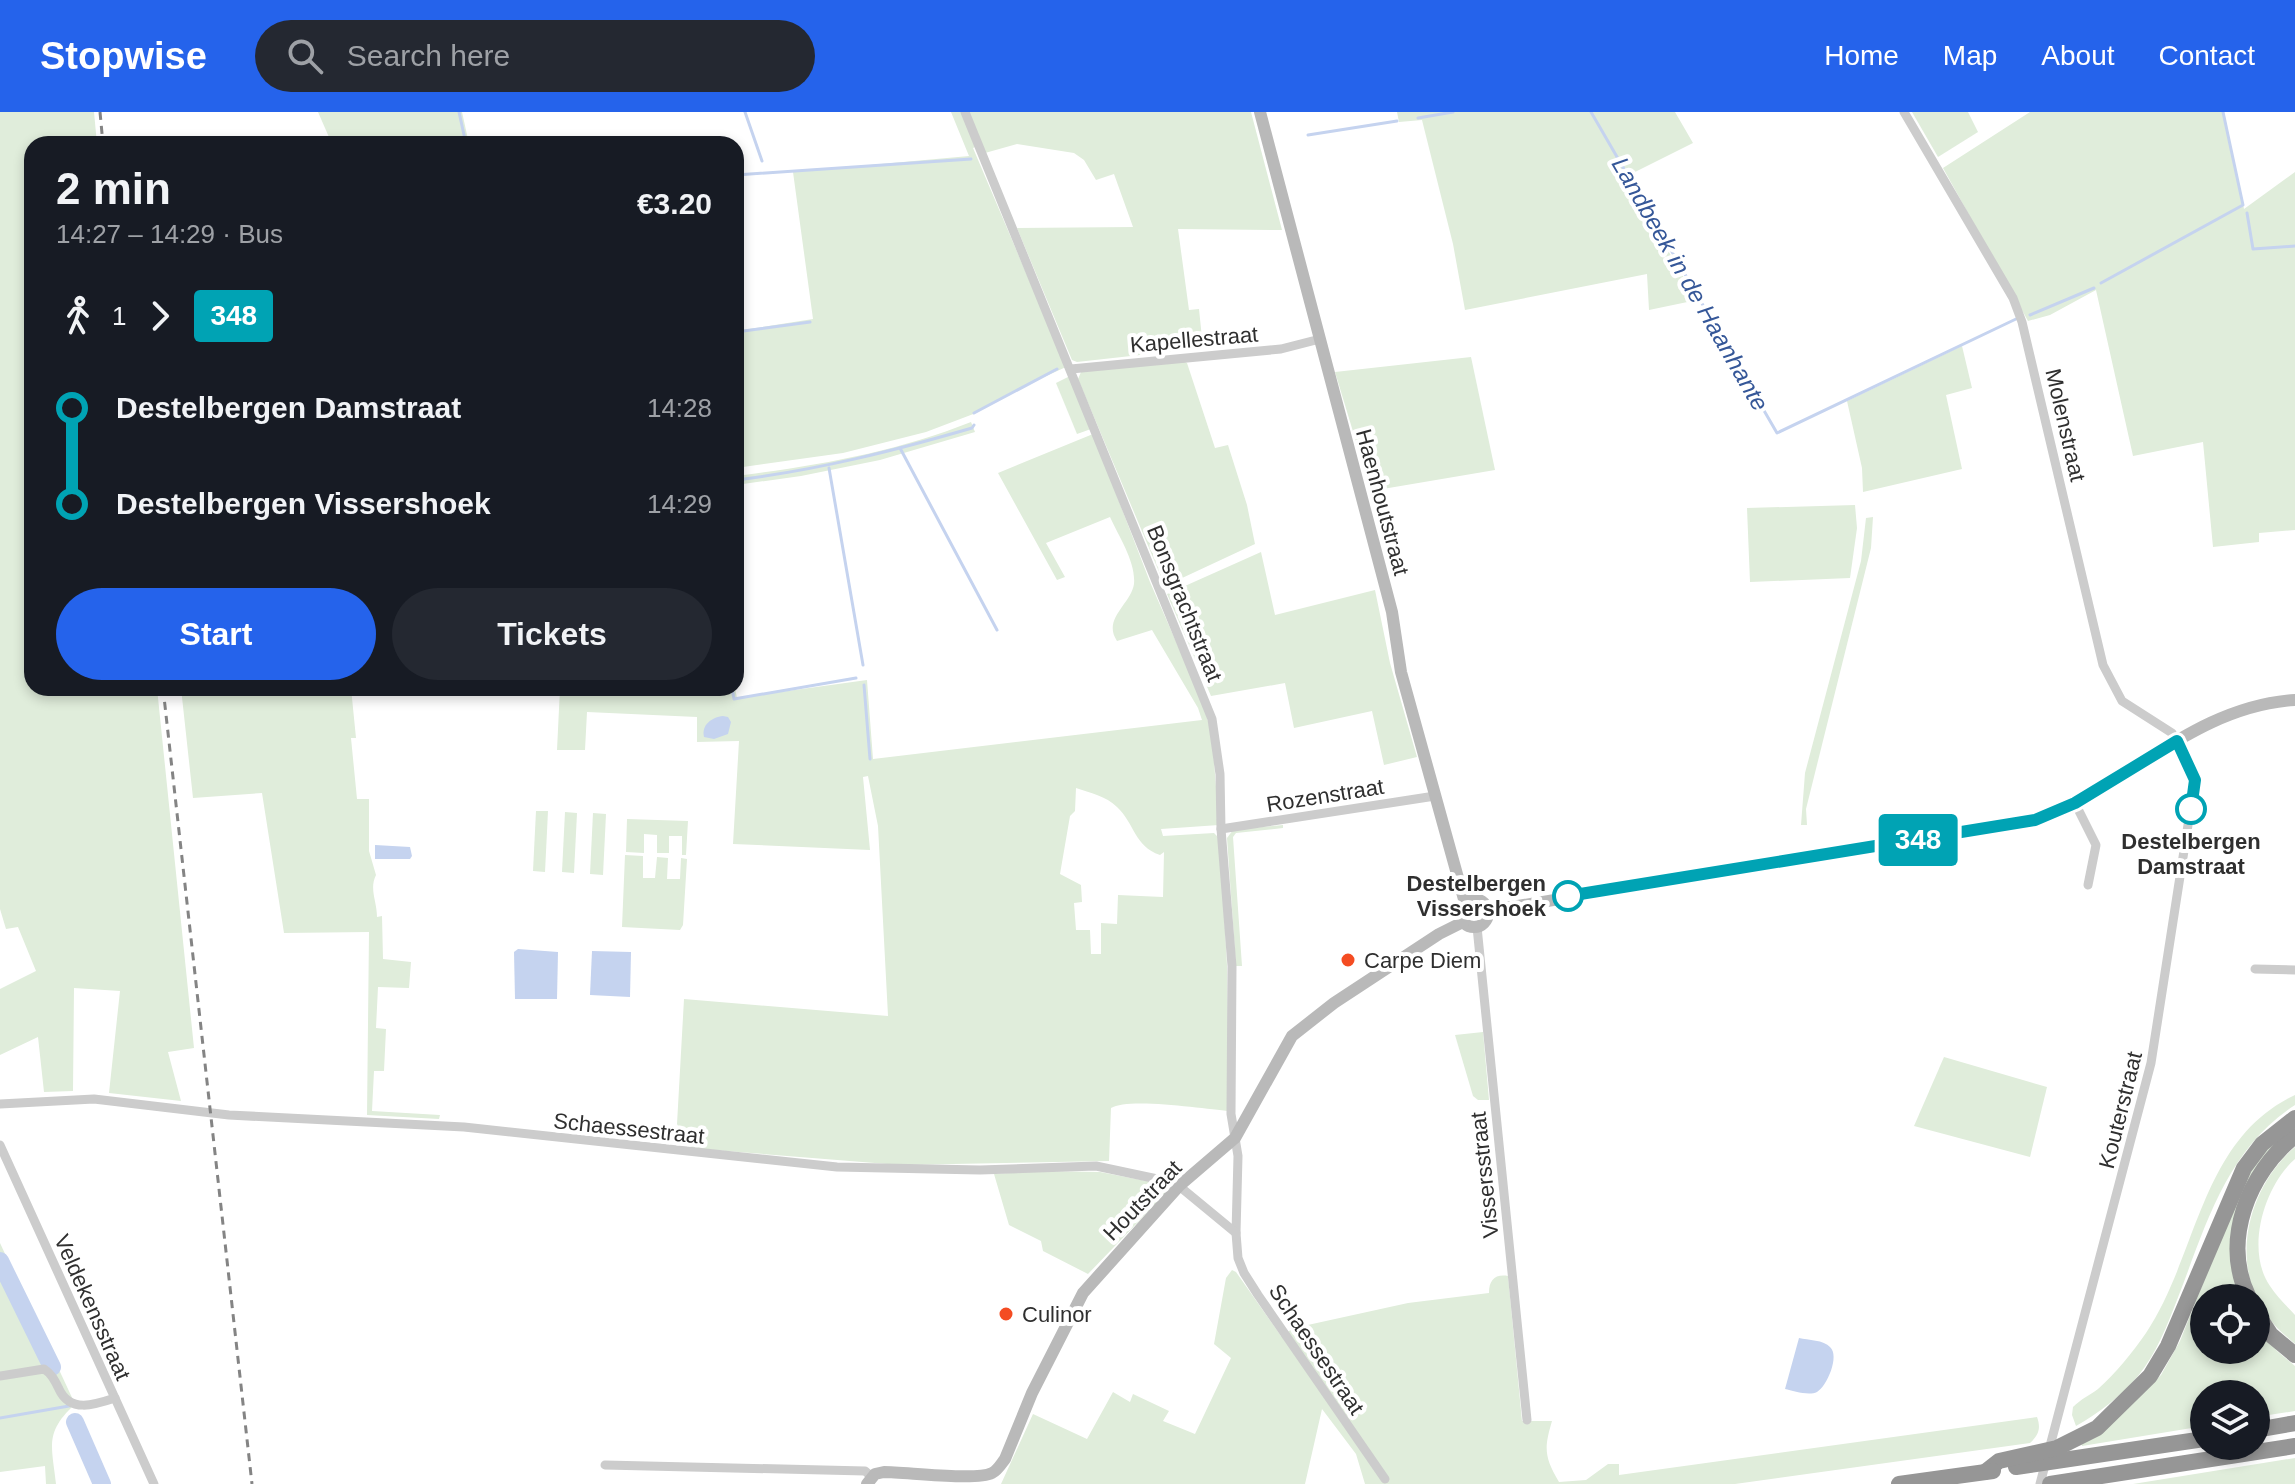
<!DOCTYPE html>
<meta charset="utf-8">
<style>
body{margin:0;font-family:Helvetica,sans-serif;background:#242831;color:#f1f3f6;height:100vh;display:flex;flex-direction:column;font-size:30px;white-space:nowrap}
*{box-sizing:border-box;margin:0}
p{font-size:26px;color:#9ea1a6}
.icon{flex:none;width:44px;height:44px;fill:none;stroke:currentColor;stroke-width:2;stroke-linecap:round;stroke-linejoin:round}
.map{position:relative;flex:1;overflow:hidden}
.side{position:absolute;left:24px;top:24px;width:720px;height:560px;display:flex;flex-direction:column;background:#171b24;border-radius:24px;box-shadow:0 4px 12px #0003}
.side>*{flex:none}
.badge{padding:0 16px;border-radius:6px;font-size:28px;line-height:52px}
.controls{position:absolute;left:2190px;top:1172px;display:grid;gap:16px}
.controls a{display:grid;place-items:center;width:80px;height:80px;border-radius:50%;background:#171b24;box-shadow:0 4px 12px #0003;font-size:40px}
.map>.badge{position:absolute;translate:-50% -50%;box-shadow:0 0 0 4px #fff}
.legs{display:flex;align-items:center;gap:12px;height:88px;padding:0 32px;font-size:26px}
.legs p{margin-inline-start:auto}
.summary{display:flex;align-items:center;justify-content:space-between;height:136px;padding:0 32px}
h1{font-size:44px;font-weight:800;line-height:60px}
.cta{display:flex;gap:16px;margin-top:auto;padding:16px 32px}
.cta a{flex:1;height:92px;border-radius:48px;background:#2563eb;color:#fff;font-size:32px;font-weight:800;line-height:92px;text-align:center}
.cta a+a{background:#242831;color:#f1f3f6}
ul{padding:0 32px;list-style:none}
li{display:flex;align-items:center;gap:28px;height:96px;font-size:30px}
li i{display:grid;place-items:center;width:12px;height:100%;margin:0 10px;background:currentColor}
li i::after{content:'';width:20px;height:20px;margin:-10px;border:6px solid;border-radius:50%;background:#171b24}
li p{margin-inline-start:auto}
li:first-child i{background:linear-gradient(#0000 50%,currentColor 0)}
li:last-child i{background:linear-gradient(currentColor 50%,#0000 0)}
header{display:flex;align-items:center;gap:48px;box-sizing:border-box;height:112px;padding:0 40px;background:#2563eb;color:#fff}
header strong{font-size:38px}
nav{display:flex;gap:44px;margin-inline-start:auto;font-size:28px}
.search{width:560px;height:72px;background:#242831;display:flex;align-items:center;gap:20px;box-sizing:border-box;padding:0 28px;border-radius:44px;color:#9ea1a6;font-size:30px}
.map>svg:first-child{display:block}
.green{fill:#e0eddb;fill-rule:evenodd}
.water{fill:#c5d3ef}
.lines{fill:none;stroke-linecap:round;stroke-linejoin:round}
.stream{stroke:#c5d3ef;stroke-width:3}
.river{stroke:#c5d3ef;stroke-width:18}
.street{stroke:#ccc;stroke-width:9}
.secondary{stroke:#b9b9b9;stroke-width:12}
.highway{stroke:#969696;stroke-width:16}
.rail{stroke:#848484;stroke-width:3;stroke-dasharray:8 6;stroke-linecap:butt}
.line-1-casing{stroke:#fff;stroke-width:18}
.line-1{stroke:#00a3b4;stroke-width:12}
.stop-1-dot{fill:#fff;stroke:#00a3b4;stroke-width:4}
.poi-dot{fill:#f44c22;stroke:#fff;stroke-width:3}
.labels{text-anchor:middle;stroke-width:8;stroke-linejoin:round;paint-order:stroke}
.street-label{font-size:22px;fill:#2f2f2f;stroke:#fff}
.stop-label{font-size:22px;font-weight:bold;fill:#2f2f2f;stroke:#fff}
.poi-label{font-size:22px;fill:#2f2f2f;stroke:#fff;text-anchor:start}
.water-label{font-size:24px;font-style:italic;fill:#355798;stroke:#fff}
</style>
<header>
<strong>Stopwise</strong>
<div class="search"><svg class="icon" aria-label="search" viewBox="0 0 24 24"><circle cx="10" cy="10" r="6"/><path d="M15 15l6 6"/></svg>Search here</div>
<nav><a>Home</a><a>Map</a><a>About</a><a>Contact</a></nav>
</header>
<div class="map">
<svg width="2295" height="1372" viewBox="0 0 2295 1372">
<rect width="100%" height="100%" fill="#fff"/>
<g class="green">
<polygon points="0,0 94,0 97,32 32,32 32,576 157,576 194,936 168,940 181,989 109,981 120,879 74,876 73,979 44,980 38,925 0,943 0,877 36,859 18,815 6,817 0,797"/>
<polygon points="318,0 462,0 469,32 332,32"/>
<polygon points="951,0 1251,0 1282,118 1178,117 1189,198 1199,197 1203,236 1077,250 1072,248 1017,116 1133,115 1114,62 1096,68 1084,48 1074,41 1017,32 985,41 982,32 973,36 1066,255 1022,275 976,301 926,320 843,341 736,356 736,219 813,207 793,60 969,44"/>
<polygon points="1397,0 1675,0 1693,31 1625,65 1697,188 1649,198 1647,162 1465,198 1453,132 1422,8 1399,10"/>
<polygon points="1912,0 1968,0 1978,20 1938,45"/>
<polygon points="2030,0 2224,0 2244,97 2295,60 2295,418 2259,421 2259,430 2213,435 2203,330 2133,344 2096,178 2050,203 2028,209 1943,56"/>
<polygon points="1962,234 1972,276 1946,283 1962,357 1863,380 1862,356 1847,289"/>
<polygon points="1471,245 1495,358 1371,379 1335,260"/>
<polygon points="1183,249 1187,251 1215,336 1228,333 1247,393 1255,432 1165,474 1078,267 1081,260"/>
<polygon points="1070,264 1091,317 1077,322 1056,271"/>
<path d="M 971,310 L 975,320 L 880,348 L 801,364 L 736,373 L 736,364 C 816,354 896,340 971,310 Z"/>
<path d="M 1093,322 L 1150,470 L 1204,594 L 1212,624 L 1219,713 L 1161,717 L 1163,724 L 1214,721 L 1220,727 L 1227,853 L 1229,999 C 1206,997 1128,985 1111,996 L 1109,1049 L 900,1053 L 689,1036 L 677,1012 L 684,887 L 888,904 L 878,714 L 868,664 L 863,665 L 870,738 L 733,732 L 739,629 L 697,630 L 697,605 L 587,600 L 585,638 L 557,638 L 560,576 L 735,576 L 737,586 L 867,568 L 873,647 L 1202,608 L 1198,596 L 1152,518 L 1117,529 C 1102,507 1131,492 1134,472 C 1136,450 1119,425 1110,405 L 1046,431 L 1065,465 L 1057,468 L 998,361 ZM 1076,676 C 1090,681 1106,684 1117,695 C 1135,712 1134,734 1160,743 L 1164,740 L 1163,785 L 1118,783 L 1117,812 L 1101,811 L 1101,842 L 1091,842 L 1090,818 L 1076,818 L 1074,791 L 1082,790 L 1081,773 L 1060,762 L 1070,704 L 1075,699 Z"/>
<polygon points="1855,393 1857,416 1850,466 1750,470 1747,396"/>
<polygon points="1873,405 1871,436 1806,697 1807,713 1801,713 1805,661 1861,449 1866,406"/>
<polygon points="1261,440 1275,503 1375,478 1390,551 1417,645 1384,653 1372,599 1294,616 1285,571 1211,584 1167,482"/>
<path d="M 181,576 L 351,576 L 356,626 L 351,626 L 357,687 L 369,687 L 369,739 L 376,763 C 369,777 377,789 377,805 L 382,804 L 383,847 L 411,850 L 409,876 L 378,875 L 376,916 L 386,917 L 384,959 L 374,959 L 372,999 L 440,1003 L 439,1007 L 367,1003 L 369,820 L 284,821 L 262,681 L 193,686 Z"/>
<polygon points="536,699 548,699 545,760 533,759"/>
<polygon points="565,700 577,701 574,761 562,760"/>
<polygon points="593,701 606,702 603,763 590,762"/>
<polygon points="627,707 688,709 686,743 682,743 682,724 669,724 669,741 657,741 657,723 644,722 644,741 626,740"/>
<polygon points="1283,713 1283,716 1236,721 1233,725 1242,854 1236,854 1227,726 1233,718"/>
<polygon points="625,743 643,744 643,766 655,766 657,745 668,746 667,767 680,767 681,746 687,747 683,813 680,818 622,815"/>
<polygon points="1483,920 1489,988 1478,988 1473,984 1455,923"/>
<polygon points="1944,945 2047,975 2030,1045 1914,1014"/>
<path d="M 2295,983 L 2295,993 C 2225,1039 2206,1114 2177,1188 C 2167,1214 2156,1242 2138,1264 C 2121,1284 2099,1301 2076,1314 L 2072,1303 L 2073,1295 C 2081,1287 2090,1283 2098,1277 C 2116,1261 2132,1241 2146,1221 C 2199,1141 2200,1028 2295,983 Z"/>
<polygon points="2292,1014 2249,1066 2242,1186 2204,1186 2204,1238 2256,1238 2256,1215 2277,1239 2295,1254 2295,1299 2256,1305 2256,1282 2204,1282 2204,1314 2082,1334 2081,1330 2106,1316 2161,1263 2180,1229 2248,1058 2268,1034"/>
<path d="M 2295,1035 L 2295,1047 C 2264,1074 2245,1138 2270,1174 C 2277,1185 2287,1194 2295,1203 L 2295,1232 C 2286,1224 2276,1216 2268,1205 C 2228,1152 2248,1075 2295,1035 Z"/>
<polygon points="1040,1059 1100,1060 1162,1072 1166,1081 1088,1162 1043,1139 1041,1129 1009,1113 994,1062"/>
<path d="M 0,1131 L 75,1292 C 44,1321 52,1334 56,1372 L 46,1372 L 45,1354 L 0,1360 Z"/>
<path d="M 1232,1158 L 1236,1160 L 1281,1224 L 1294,1216 L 1408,1191 L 1489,1181 C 1489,1168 1495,1162 1508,1164 L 1522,1309 L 1552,1309 C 1544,1336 1544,1345 1559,1370 L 1586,1368 L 1608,1352 L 1619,1352 L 1619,1363 L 2037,1305 C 2041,1316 2039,1323 2030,1331 L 1735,1372 L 1365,1372 L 1356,1342 L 1322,1297 L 1305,1372 L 1001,1372 L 1033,1302 L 1087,1327 L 1113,1280 L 1130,1290 L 1133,1282 L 1169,1299 L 1163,1309 L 1195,1322 L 1231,1246 L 1214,1232 L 1226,1166 Z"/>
<polygon points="2295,1346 2295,1372 2133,1372"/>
</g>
<g class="water">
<path d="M 723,604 L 728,605 L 731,610 L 728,622 L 714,627 L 704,625 C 701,613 712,605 723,604 Z"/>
<polygon points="375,733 410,735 412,744 410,747 375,747"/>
<polygon points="518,837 558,840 557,887 515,887 514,840"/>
<polygon points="592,839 631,840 630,885 590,883"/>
<path d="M 1799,1226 C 1808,1228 1824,1228 1830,1235 C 1840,1244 1827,1274 1817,1280 C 1809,1284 1793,1279 1785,1277 Z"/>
</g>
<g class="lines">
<g class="stream">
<polyline points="459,0 466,32"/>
<polyline points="745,0 762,49"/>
<polyline points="1591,0 1777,321 2016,207"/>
<polyline points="1418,6 1453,0"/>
<polyline points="1308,23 1397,9"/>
<polyline points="736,63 971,47"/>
<polyline points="2247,101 2253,137 2295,134"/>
<polyline points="2101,171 2243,93 2223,0"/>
<polyline points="2030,203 2094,176"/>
<polyline points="736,220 810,210"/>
<polyline points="974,301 1057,257"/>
<polyline points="900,336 997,518"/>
<polyline points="829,356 863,553"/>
<path d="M 736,368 C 818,358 893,339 972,316 L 974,313"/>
<polyline points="864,573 870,647"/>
<polyline points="732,576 734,587 856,566"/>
<polyline points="0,1306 69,1294"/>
</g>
<g class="river">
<polyline points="0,1149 52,1255"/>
<polyline points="75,1310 102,1372"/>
</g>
<g class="street">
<polyline points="965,0 1212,607 1220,662 1221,717 1232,854 1231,1002 1238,1044 1236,1121 1238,1146 1244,1161 1258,1183 1385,1367"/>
<polyline points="1904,0 2013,186 2022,210 2103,553 2122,589 2172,621 2195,668 2151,951 2040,1372"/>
<polyline points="1071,257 1281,237 1320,227"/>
<polyline points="2075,691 2096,733 2088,773"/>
<polyline points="1221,717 1435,684"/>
<polyline points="1477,815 1527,1308"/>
<polyline points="2255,857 2295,858"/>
<polyline points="0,992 94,987 229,1003 464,1015 837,1055 980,1058 1096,1054 1162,1068 1179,1074 1236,1121"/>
<polyline points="0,1033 154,1372"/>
<path d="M 0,1264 L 44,1257 C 52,1262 55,1269 59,1277 C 70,1301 94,1293 115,1286"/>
<polyline points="605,1353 865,1359 872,1365"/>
</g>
<g class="secondary">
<polyline points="1260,0 1392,500 1401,560 1465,791"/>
<circle cx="1474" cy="801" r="14"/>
<path d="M 1488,799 L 2035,708 C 2125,675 2195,594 2295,588"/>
<path d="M 867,1372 L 875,1362 L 884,1360 C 906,1360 976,1369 992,1361 C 998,1358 1001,1352 1005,1347 L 1032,1281 L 1083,1181 L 1179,1074 L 1235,1026 L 1292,924 L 1334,891 L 1439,822 L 1463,810"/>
</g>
<g class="highway">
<path d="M 2249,1186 C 2221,1129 2248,1061 2295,1024"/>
<polyline points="2256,1200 2271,1223 2295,1243"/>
<polyline points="2256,1318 2295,1311"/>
<polyline points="2016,1355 2204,1327"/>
<polyline points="1985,1360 1999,1349 2057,1336 2097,1316 2150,1264 2168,1234 2244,1056 2262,1032 2295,1006"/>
<polyline points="1899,1372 1993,1359"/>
<polyline points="2050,1372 2295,1334"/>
</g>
<g class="rail">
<polyline points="100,0 103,32"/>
<polyline points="163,576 252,1372"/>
</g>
</g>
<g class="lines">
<defs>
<polyline id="line-1" points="1568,784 2035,708 2075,691 2177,629 2195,668 2191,697"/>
</defs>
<use href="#line-1" class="line-1-casing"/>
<use href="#line-1" class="line-1"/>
</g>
<g class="stop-1-dot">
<circle cx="2191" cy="697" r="14"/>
<circle cx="1568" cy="784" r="14"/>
</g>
<g class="poi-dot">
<circle cx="1348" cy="848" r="8"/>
<circle cx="1006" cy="1202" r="8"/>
</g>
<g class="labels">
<g class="street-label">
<text transform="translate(1194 227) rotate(-5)" y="8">Kapellestraat</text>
<text transform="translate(2066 313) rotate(77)" y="8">Molenstraat</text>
<text transform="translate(1383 390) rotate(75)" y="8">Haenhoutstraat</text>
<text transform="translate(1185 491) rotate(68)" y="8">Bonsgrachtstraat</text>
<text transform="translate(1325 683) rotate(-9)" y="8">Rozenstraat</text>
<text transform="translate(2120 998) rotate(-76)" y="8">Kouterstraat</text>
<text transform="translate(629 1016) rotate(6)" y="8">Schaessestraat</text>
<text transform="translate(1484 1063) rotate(-96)" y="8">Vissersstraat</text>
<text transform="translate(1142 1088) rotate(-46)" y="8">Houtstraat</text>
<text transform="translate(93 1195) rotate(66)" y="8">Veldekensstraat</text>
<text transform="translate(1317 1237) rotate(56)" y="8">Schaessestraat</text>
</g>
<g class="stop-label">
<text x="2191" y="737">Destelbergen<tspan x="2191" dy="25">Damstraat</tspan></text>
<text x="1546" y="779" text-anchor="end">Destelbergen<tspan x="1546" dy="25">Vissershoek</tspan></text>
</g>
<g class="poi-label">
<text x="1364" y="856">Carpe Diem</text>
<text x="1022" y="1210">Culinor</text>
</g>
<g class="water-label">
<text transform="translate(1690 172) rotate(60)" y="8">Landbeek in de Haanhante</text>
</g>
</g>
</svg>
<div class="controls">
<a><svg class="icon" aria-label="locate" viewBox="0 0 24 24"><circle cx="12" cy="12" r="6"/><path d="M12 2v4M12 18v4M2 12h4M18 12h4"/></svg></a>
<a><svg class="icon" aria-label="layers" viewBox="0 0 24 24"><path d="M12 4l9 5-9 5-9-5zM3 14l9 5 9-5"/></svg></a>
</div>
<b class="badge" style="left:1918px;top:728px;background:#00a3b4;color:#fff">348</b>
<section class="side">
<div class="summary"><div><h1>2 min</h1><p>14:27 – 14:29 · Bus</p></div><b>€3.20</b></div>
<div class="legs"><svg class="icon" aria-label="walk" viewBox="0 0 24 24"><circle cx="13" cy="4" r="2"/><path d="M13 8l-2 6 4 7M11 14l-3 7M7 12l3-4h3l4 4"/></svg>1<svg class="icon" aria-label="forward" viewBox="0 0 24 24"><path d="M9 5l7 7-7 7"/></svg><b class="badge" style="background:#00a3b4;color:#fff">348</b></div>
<ul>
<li><i style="color:#00a3b4"></i><b>Destelbergen Damstraat</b><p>14:28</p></li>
<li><i style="color:#00a3b4"></i><b>Destelbergen Vissershoek</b><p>14:29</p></li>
</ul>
<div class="cta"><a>Start</a><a>Tickets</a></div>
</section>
</div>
